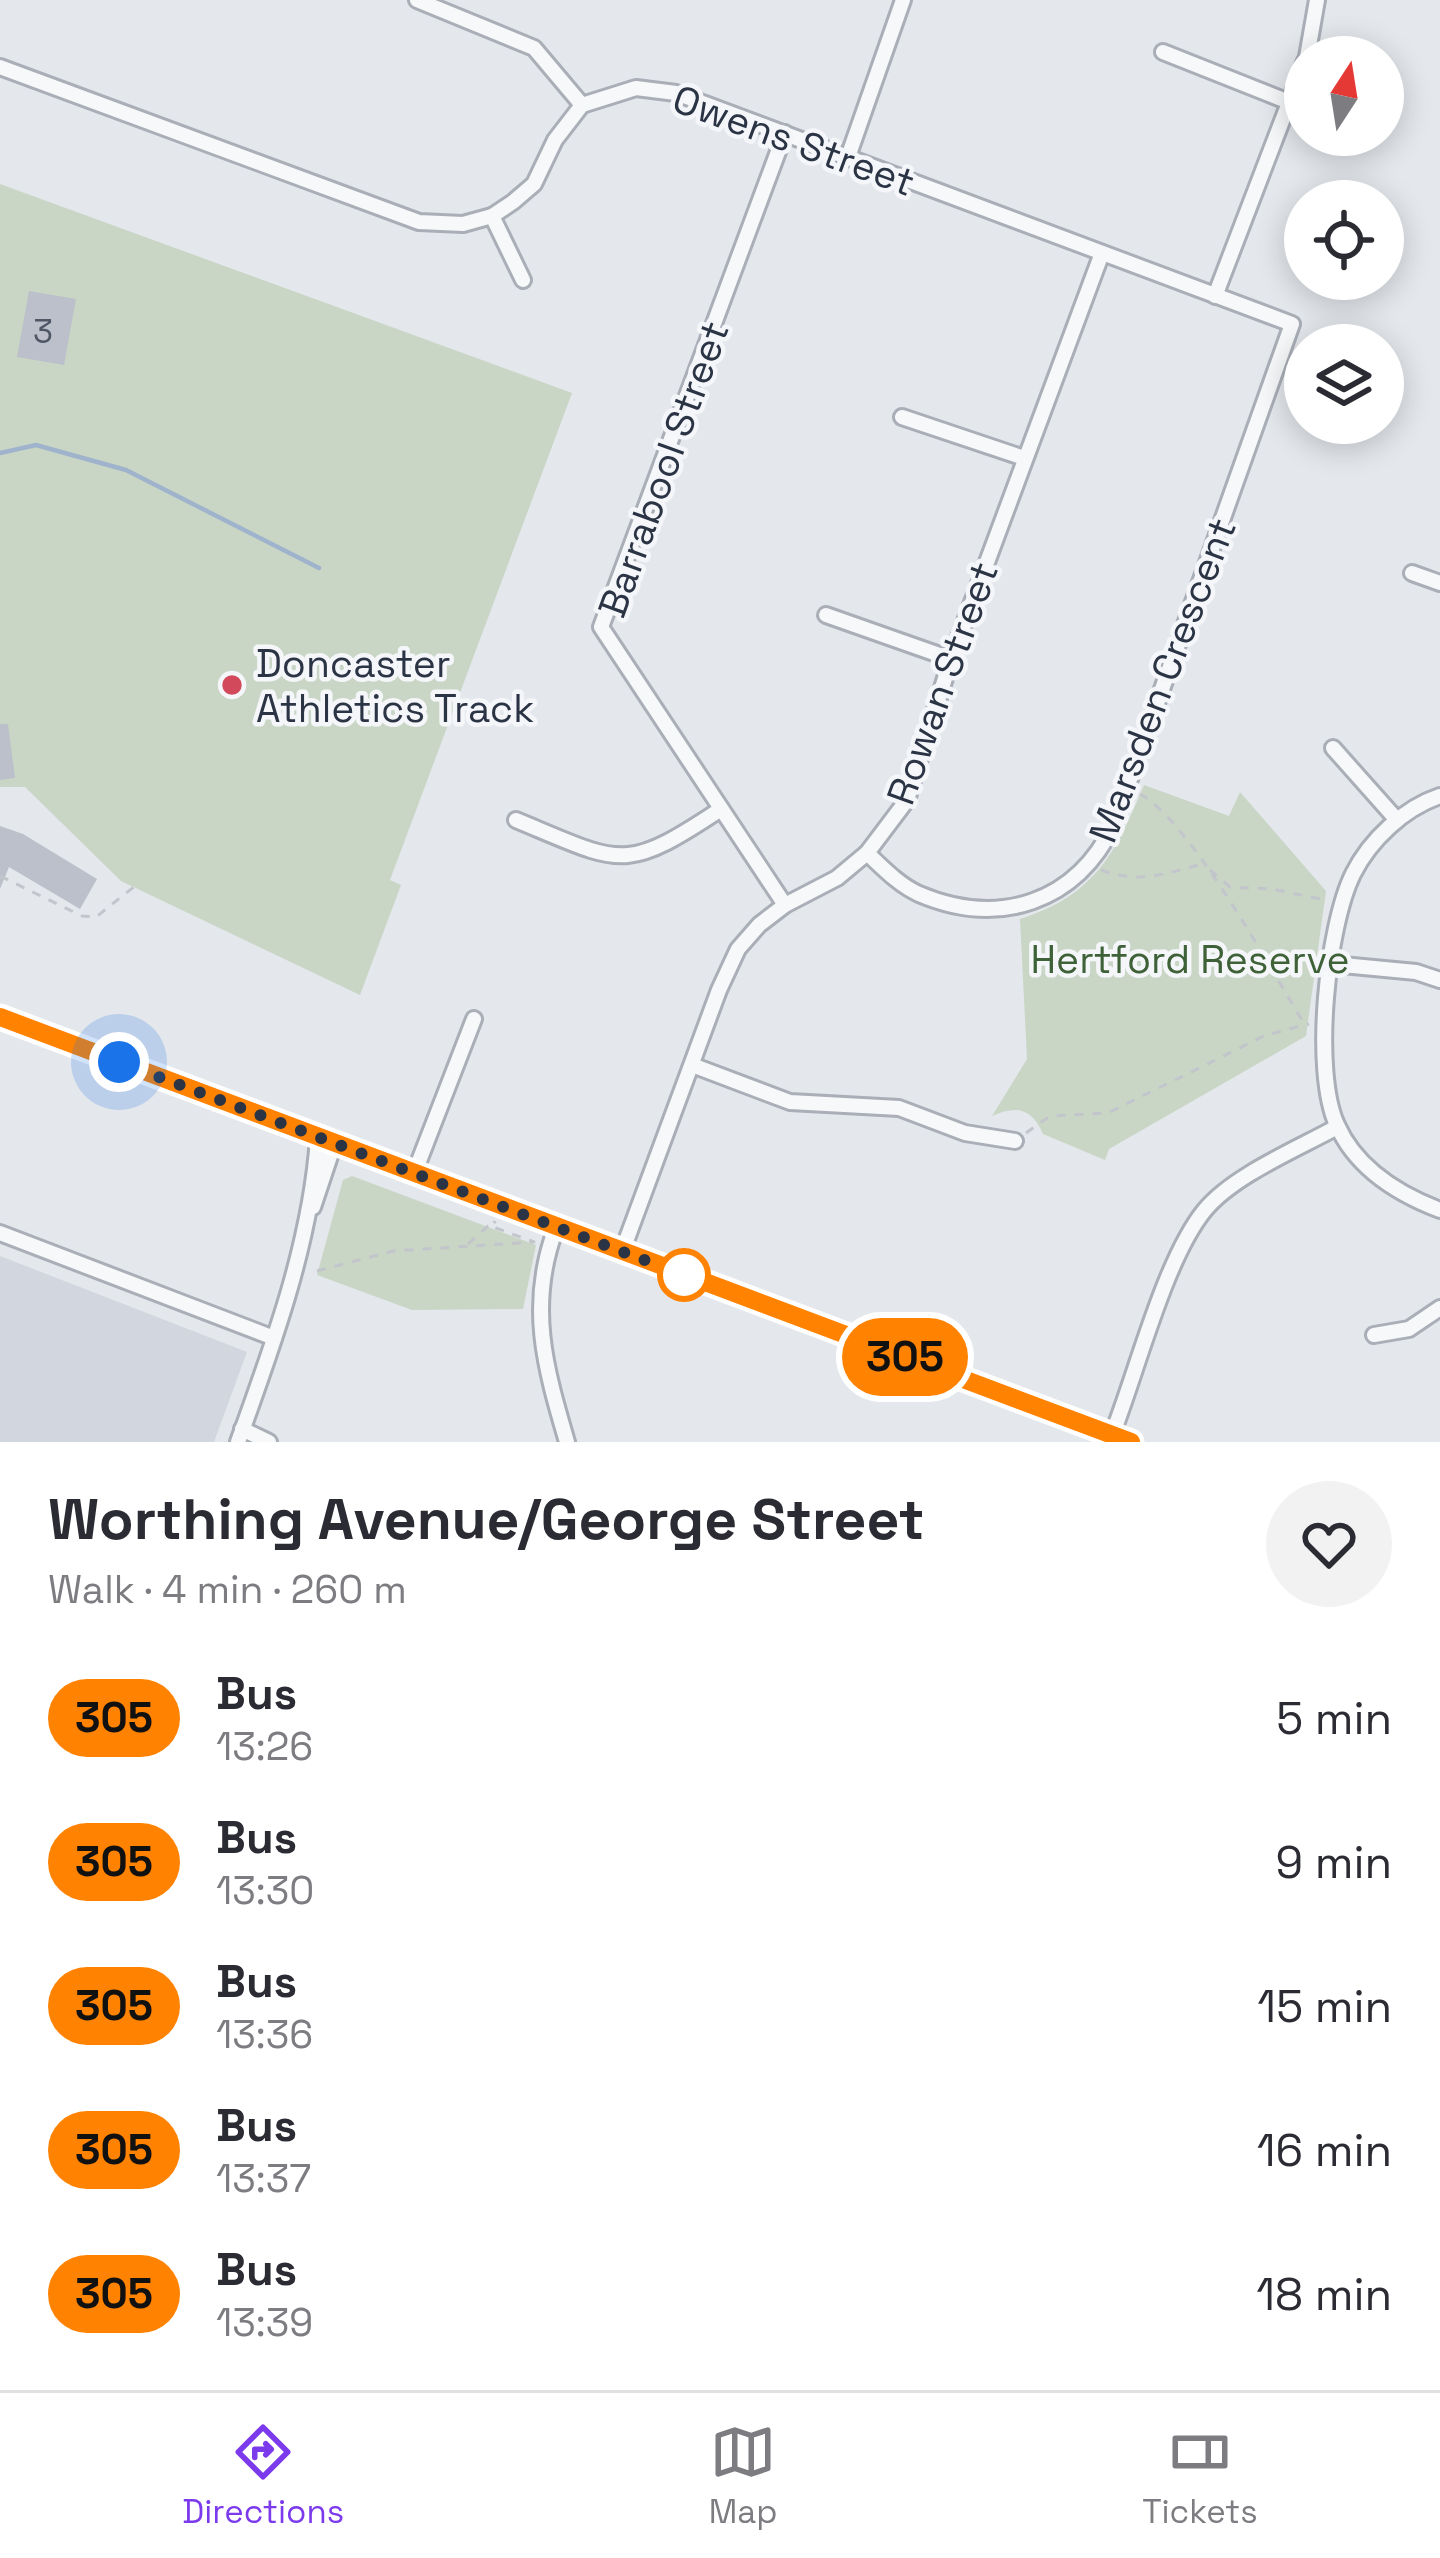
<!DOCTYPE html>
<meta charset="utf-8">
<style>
body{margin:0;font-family:"Space Grotesk",sans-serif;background:#f2f2f3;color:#2b2b33;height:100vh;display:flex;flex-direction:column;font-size:45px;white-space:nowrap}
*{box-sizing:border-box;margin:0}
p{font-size:39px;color:#7c7c81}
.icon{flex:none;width:66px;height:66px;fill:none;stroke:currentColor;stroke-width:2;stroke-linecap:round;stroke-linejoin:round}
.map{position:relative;height:1442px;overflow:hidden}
.side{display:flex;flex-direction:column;background:#fff;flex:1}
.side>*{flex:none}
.badge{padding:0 24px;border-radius:39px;font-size:42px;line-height:78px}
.needle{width:78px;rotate:12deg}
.controls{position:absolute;left:1284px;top:36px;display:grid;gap:24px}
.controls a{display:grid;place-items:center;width:120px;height:120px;border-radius:50%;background:#fff;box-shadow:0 6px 30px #0003;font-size:60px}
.you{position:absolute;width:60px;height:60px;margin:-30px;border:9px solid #fff;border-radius:50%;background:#1a73e8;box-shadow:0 0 0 18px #1a73e833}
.map>.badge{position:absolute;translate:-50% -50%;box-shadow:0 0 0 6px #fff}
.round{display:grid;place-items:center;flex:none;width:126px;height:126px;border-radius:63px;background:#f2f2f3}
.head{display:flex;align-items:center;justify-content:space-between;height:204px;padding:0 48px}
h1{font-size:57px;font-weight:700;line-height:90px}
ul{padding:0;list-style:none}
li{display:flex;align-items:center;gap:36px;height:144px;padding:0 48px}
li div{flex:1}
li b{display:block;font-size:45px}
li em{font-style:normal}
li .badge{min-width:132px;font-weight:700;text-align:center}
.menu{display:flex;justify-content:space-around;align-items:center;height:168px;border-top:3px solid #e1e1e2;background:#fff;font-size:33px;color:#7c7c81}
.menu a{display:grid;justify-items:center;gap:6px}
.menu .current{color:#7c3aed}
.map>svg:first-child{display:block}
.built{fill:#d2d6de}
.green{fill:#c9d6c5}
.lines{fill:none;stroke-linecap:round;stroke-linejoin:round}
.stream{stroke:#9fb4cc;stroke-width:4.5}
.building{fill:#bbc0ca}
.minor-casing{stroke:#a9aeb7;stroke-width:20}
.secondary-casing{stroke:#a9aeb7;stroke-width:24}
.path{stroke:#c2c5cb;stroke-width:3;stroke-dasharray:9 9;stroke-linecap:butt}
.minor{stroke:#f7f8fa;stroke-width:14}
.secondary{stroke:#fff;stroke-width:18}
.line-casing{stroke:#fff;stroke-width:27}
.line{stroke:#ff8200;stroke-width:18}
.walk{stroke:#2b3445;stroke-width:12;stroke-dasharray:0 21.6}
.poi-dot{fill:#d1495b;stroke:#f4f6f9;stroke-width:4.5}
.stop-dot{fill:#fff;stroke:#ff8200;stroke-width:6}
.labels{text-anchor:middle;stroke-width:9;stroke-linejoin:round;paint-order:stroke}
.number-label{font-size:33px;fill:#4f5766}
.street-label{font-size:39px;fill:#2b3445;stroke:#f4f6f9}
.poi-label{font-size:39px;fill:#2b3445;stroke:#f4f6f9;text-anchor:start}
.park-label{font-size:39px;fill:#3f6138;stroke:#f4f6f9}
</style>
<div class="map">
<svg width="1440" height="1442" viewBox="0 0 1440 1442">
<rect width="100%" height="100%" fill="#e4e7ec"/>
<polygon class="built" points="0,1256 247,1352 214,1442 0,1442"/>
<g class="green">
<polygon points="0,184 572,393 390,880 401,885 360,995 121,881 25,787 0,787"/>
<path d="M 1144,785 L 1229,816 L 1240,792 L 1326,891 L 1306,1036 L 1109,1149 L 1105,1160 L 1043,1134 C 1032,1108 1016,1105 992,1116 L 1027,1059 L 1020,919 C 1095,895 1115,854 1144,785 Z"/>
<polygon points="352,1176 536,1245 523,1309 412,1310 317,1275 343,1180"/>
</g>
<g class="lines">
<polyline class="stream" points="0,453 36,445 126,470 319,568"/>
</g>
<g class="building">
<polygon points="29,291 76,299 64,365 17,357"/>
<polygon points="0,724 8,724 15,778 0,780"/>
<polygon points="0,826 23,834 97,879 80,909 9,867 0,889"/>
</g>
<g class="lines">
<defs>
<g id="minor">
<polyline points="417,0 534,48 582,105"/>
<polyline points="1163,52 1289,102"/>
<polyline points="1307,57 1317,0"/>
<path d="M 0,67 L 419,222 L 463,224 L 492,216 L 513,202 L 534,184 L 555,140 L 582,105 L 636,88 L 676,93 L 1292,324 L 1114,824 C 1076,903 999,928 919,894 C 899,885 883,868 867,853"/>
<polyline points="848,157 903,0"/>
<polyline points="492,216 523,280"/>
<polyline points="1215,296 1305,61"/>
<polyline points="902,417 1024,458"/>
<polyline points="1412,573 1440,583"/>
<polyline points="826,615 951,659"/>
<polyline points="1333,748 1397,820"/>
<path d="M 1440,796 C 1404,808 1370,840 1353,874 C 1327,927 1312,1071 1337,1125 C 1356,1168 1398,1194 1440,1210"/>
<path d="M 516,820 C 622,864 623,874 721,809"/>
<polyline points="785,905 601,627 785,133"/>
<polyline points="1332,964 1416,972 1440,980"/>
<polyline points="692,1065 790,1102 899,1108 965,1133 1015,1141"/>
<polyline points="414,1174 474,1019"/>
<polyline points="313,1207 334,1144"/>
<path d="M 556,1228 C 527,1305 545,1367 567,1442"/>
<polyline points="0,1233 274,1338"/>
<polyline points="622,1252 719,990 738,949 759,925 785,905 837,878 867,853 907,800 951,659 1102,253"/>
<polyline points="1374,1335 1409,1329 1440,1308"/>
<polyline points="242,1429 269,1442"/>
<path d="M 1112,1435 C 1137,1372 1164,1261 1204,1211 C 1232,1176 1297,1149 1337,1127"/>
<path d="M 238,1442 C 273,1345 311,1242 318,1138"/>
</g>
<polyline id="secondary" points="0,1017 1131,1442"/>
</defs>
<use href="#minor" class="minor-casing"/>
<use href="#secondary" class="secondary-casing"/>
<g class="path">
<path d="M 1140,794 C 1191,822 1271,970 1305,1025 L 1309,1024"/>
<path d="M 1101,870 C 1138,884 1165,874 1202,864"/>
<polyline points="1210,870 1230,887 1272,889 1325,900"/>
<polyline points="0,876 82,916 96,917 135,886"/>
<polyline points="1026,1133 1050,1116 1108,1113 1264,1036 1303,1025"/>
<polyline points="468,1244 488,1226 493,1227 495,1221"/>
<polyline points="317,1271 393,1251 534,1242 493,1227"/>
</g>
<use href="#minor" class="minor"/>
<use href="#secondary" class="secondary"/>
</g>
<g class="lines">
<defs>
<polyline id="line" points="0,1017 1131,1442"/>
</defs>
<use href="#line" class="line-casing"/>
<use href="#line" class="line"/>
<polyline class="walk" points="119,1062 684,1275"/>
</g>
<circle class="poi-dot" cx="232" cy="685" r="12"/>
<circle class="stop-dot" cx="684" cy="1275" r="24"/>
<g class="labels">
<g class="number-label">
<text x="43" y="343">3</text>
</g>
<g class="street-label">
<text transform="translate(794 140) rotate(20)" y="14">Owens Street</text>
<text transform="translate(663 469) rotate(-70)" y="14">Barrabool Street</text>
<text transform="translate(1162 680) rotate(-69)" y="14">Marsden Crescent</text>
<text transform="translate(942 683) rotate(-70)" y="14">Rowan Street</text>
</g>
<g class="poi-label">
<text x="256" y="677">Doncaster<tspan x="256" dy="45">Athletics Track</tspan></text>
</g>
<g class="park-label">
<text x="1190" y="973">Hertford Reserve</text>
</g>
</g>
</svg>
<div class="controls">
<a><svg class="needle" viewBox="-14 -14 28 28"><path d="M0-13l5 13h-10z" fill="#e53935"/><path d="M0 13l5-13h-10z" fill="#7c7c81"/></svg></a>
<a><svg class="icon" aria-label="locate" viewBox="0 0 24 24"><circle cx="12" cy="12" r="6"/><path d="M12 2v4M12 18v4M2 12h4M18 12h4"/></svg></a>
<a><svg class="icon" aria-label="layers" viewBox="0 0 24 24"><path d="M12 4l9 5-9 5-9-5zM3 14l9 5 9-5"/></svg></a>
</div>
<div class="you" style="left:119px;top:1062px"></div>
<b class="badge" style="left:905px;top:1357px;background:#ff8200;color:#111">305</b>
</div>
<section class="side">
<div class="head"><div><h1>Worthing Avenue/George Street</h1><p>Walk · 4 min · 260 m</p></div><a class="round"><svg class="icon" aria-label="heart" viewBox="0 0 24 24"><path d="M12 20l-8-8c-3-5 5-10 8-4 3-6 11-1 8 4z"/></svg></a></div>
<ul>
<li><span class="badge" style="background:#ff8200;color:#111">305</span><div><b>Bus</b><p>13:26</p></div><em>5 min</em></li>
<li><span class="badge" style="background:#ff8200;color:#111">305</span><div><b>Bus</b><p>13:30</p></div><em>9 min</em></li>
<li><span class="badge" style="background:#ff8200;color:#111">305</span><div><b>Bus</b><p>13:36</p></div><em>15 min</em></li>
<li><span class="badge" style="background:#ff8200;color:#111">305</span><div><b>Bus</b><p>13:37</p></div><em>16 min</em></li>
<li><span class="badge" style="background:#ff8200;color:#111">305</span><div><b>Bus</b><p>13:39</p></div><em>18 min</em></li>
</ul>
</section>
<nav class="menu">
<a class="current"><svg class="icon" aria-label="directions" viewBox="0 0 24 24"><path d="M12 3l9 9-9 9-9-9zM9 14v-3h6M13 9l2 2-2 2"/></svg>Directions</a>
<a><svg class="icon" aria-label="map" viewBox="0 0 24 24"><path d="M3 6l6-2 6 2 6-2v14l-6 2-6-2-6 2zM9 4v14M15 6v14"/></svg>Map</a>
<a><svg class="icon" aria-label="tickets" viewBox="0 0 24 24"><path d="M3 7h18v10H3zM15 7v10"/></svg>Tickets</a>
</nav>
